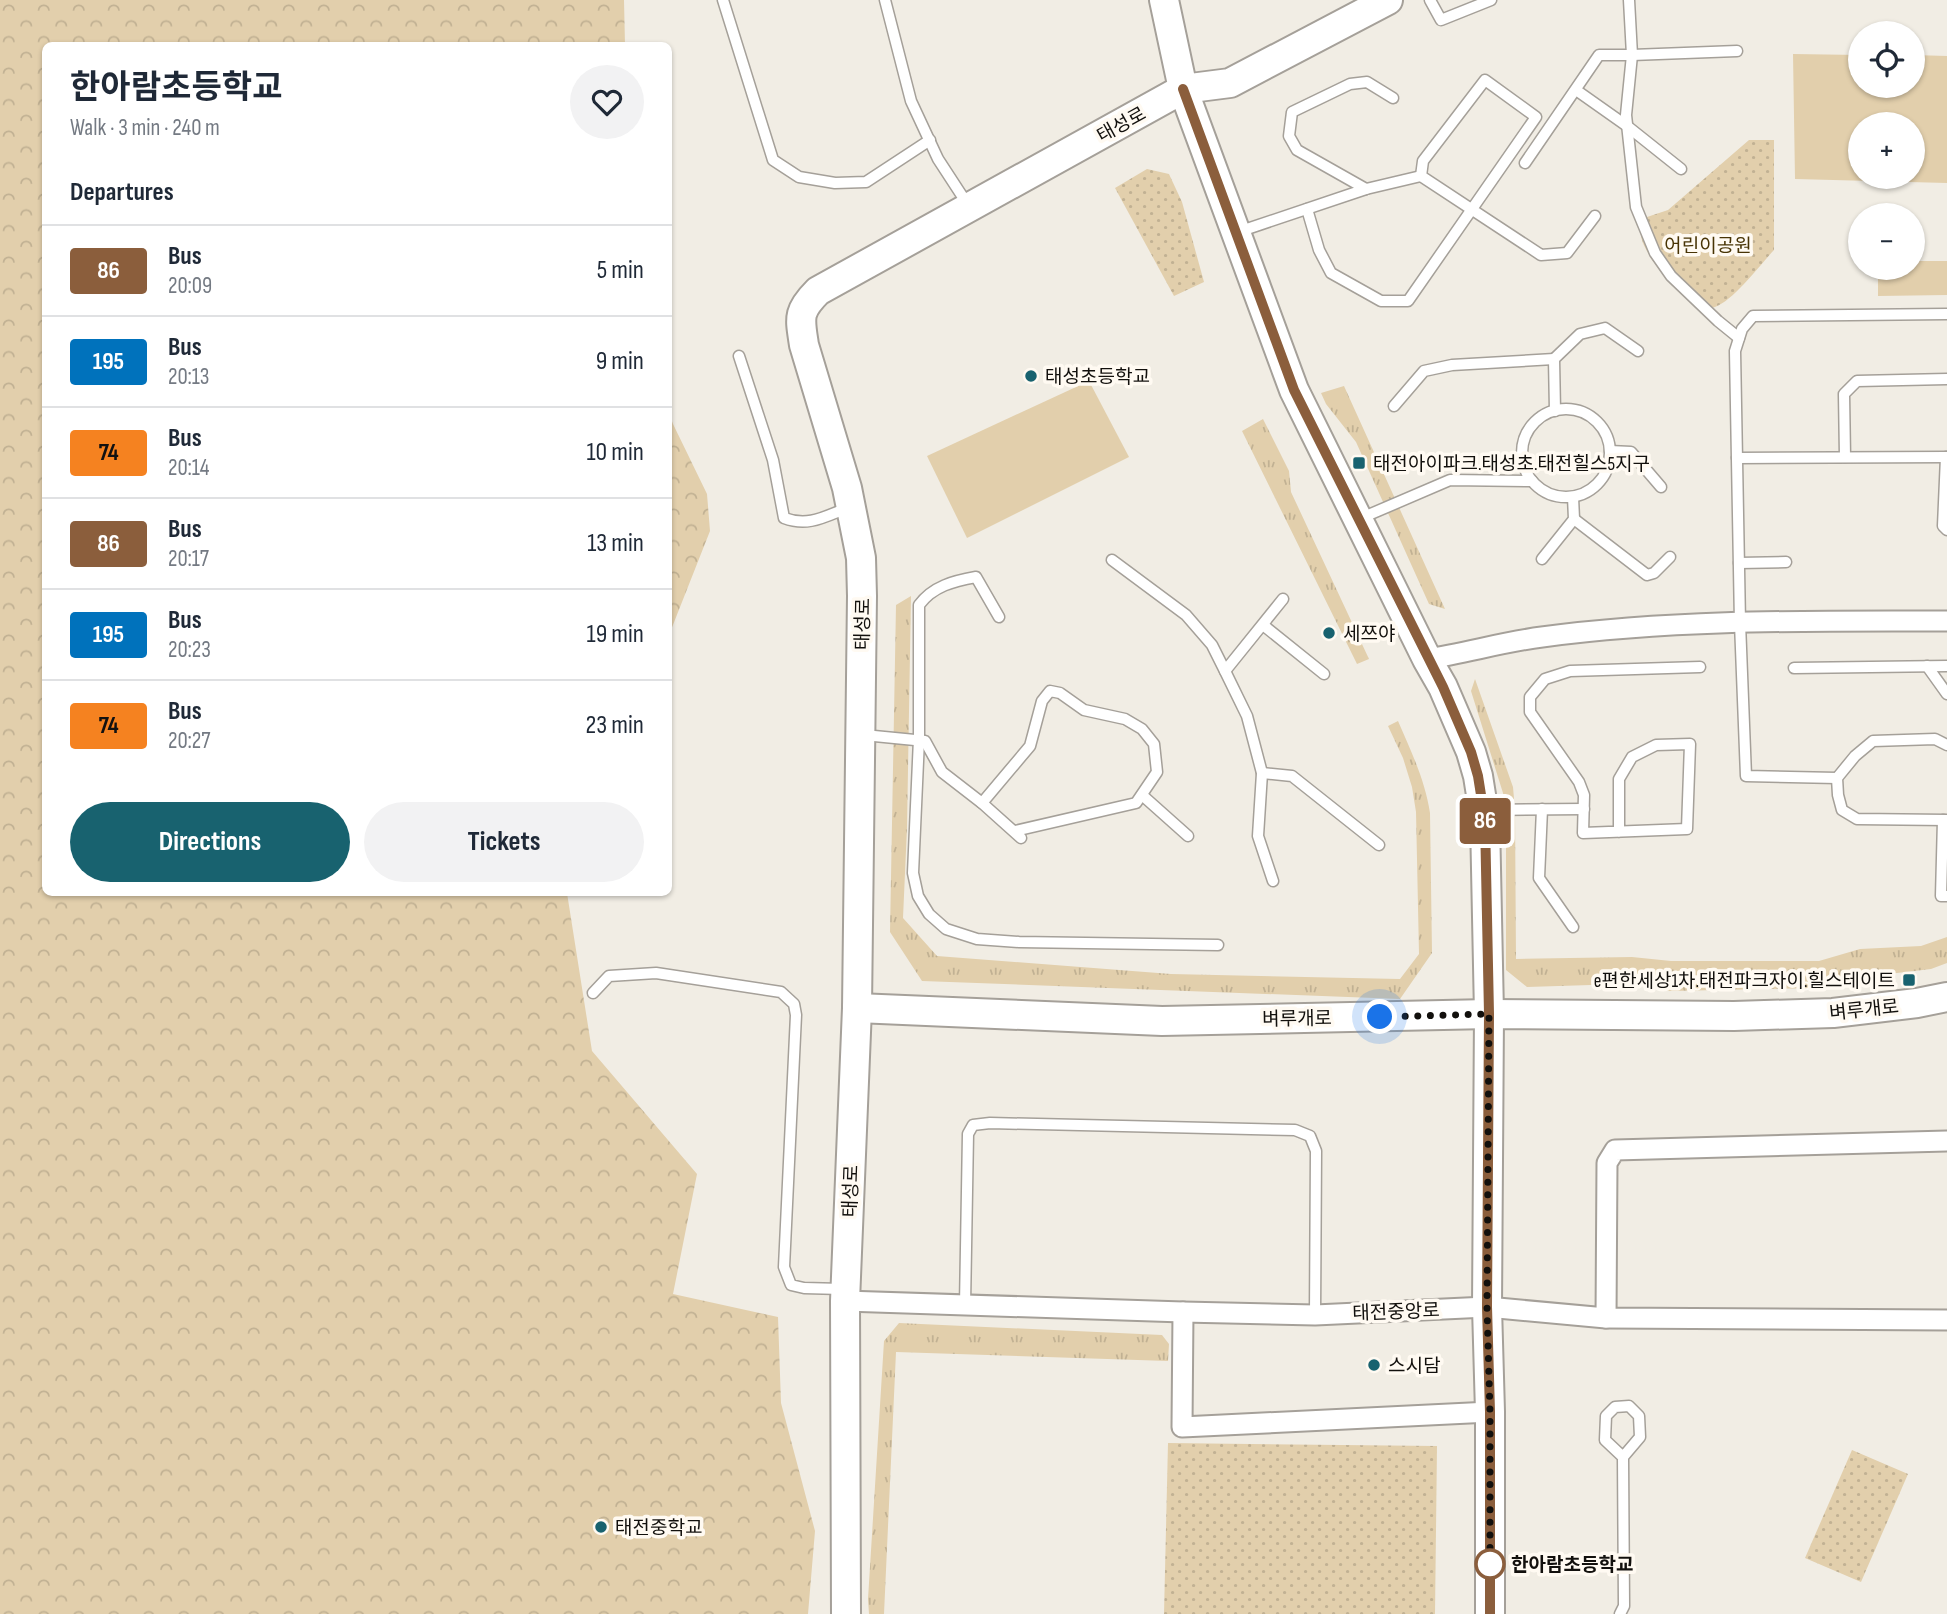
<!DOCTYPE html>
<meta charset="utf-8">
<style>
body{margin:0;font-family:"Sofia Sans Condensed","Noto Sans KR",sans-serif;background:#f2f2f3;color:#1f2937;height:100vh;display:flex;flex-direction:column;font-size:26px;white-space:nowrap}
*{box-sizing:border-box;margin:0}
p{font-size:23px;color:#747a83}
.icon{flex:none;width:38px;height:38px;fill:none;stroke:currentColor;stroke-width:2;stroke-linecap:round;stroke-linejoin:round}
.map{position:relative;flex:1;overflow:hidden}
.side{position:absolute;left:42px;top:42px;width:630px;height:854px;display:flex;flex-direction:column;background:#fff;border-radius:10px;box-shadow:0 2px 5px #0004}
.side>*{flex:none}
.badge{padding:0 14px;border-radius:5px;font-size:24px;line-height:46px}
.fabs{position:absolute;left:1848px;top:21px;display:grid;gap:14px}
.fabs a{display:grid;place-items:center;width:77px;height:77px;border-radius:50%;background:#fff;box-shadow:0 2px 5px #0004;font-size:35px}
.you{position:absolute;width:35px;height:35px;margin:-18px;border:5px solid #fff;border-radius:50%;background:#1a73e8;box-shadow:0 0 0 10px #1a73e833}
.map>.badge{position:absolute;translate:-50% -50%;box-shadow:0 0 0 4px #fff}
h2{padding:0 28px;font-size:26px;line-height:63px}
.round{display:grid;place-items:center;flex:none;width:74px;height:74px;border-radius:37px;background:#f2f2f3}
.overview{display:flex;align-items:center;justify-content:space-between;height:119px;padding:0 28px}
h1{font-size:33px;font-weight:700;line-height:52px}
.button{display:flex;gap:14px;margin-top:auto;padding:14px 28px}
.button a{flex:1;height:80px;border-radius:42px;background:#18626f;color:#fff;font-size:28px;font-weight:700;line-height:80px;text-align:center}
.button a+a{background:#f2f2f3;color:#1f2937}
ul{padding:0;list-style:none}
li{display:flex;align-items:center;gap:21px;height:91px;padding:0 28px;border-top:2px solid #e0e1e3}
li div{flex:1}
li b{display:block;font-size:26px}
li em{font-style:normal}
li .badge{min-width:77px;font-weight:700;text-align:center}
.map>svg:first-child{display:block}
.grass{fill:url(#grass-tufts)}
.forest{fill:url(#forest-crowns)}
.park{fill:url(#park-dots)}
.pitch{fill:#e2cfac;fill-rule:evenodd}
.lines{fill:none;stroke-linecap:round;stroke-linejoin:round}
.lane-casing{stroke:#a5a099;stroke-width:13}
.street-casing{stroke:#a5a099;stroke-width:23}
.secondary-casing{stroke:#a5a099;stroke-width:32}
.lane{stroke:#fff;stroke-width:10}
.street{stroke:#fff;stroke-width:19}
.secondary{stroke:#fff;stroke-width:28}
.line-casing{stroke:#fff;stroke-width:16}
.line{stroke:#8b5e3c;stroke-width:10}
.walk{stroke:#12100d;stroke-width:7;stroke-dasharray:0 12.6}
.poi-dot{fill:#18626f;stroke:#fffaf2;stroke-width:2.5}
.stop-dot{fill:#fff;stroke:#8b5e3c;stroke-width:3.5}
.labels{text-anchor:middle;stroke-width:7;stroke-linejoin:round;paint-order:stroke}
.street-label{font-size:19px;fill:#12100d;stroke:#fffaf2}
.park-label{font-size:19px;fill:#483405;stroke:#fffaf2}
.poi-label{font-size:19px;fill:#12100d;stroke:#fffaf2;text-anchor:start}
.stop-label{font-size:19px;font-weight:bold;fill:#12100d;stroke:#fffaf2;text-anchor:start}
</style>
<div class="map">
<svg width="1947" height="1614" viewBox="0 0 1947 1614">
<defs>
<pattern id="grass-tufts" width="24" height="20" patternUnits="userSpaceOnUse" patternTransform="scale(1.75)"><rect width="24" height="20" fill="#e2cfac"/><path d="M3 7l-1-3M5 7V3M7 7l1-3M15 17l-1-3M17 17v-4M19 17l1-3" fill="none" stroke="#c1b193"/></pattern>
<pattern id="forest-crowns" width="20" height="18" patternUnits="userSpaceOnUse" patternTransform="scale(1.75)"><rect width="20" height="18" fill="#e2cfac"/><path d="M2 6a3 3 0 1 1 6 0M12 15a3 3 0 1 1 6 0" fill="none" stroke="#c1b193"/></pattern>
<pattern id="park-dots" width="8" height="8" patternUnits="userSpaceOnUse" patternTransform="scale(1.75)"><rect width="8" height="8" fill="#e2cfac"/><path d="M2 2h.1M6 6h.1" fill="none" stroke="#c1b193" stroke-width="1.8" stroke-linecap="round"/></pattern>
</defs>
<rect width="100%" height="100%" fill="#f1ede4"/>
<g class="grass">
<polygon points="1344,386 1445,609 1429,604 1356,442 1326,404 1321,393"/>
<polygon points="1263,419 1289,471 1291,492 1369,659 1357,664 1242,431"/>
<path d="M 911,596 L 907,828 L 903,918 L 937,956 L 1171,974 L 1400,979 L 1419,954 L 1416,812 L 1412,787 L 1403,758 L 1388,726 L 1398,721 C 1411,751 1425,780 1430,813 L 1432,953 L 1400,999 L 922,981 L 890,932 L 896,605 Z"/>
<polygon points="1475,679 1513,787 1515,810 1516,959 1632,957 1671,961 1819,961 1860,949 1921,946 1947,937 1947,963 1931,969 1863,977 1820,988 1670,991 1623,984 1527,987 1506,970 1506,816 1503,793 1471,691"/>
<polygon points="899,1323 1162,1335 1169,1344 1168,1361 896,1352 884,1614 869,1614 868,1599 884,1341"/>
</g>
<g class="forest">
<polygon points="0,0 624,0 625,45 46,46 46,892 567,893 592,1051 697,1174 673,1294 778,1317 781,1403 815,1531 808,1614 0,1614"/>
<polygon points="668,410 673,424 707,494 710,531 669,635"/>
</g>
<g class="park">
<path d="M 1749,140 L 1774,140 L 1774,250 C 1760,265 1734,300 1715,307 C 1692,316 1644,257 1641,236 C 1640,231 1641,224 1641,219 L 1668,210 Z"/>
<polygon points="1147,169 1169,174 1182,202 1204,282 1174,296 1115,188"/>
<polygon points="1168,1443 1437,1446 1435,1614 1164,1614"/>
<polygon points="1852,1450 1908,1474 1861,1582 1805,1558"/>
</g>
<g class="pitch">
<path d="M 1793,54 L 1860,55 L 1860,86 L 1913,86 L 1913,55 L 1947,56 L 1947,183 L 1795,179 ZM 1913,124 L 1913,177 L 1860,177 L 1860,124 Z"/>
<polygon points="1913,261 1947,261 1947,295 1878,296 1878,268 1913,268"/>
<polygon points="1089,381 1129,457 967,538 927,456"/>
</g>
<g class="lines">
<defs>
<g id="lane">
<polyline points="723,0 773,160 799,177 835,183 866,182 930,140"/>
<polyline points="885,0 911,101 938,159 968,205"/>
<polyline points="1430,0 1441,20 1491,0"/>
<polyline points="1629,0 1632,55 1626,115 1636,207 1655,253 1671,276 1718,321 1739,338"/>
<polyline points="1576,90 1627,126 1681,169"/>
<polyline points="1525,163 1599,55 1632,55 1737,51"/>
<polyline points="1366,189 1297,150 1289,136 1292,112 1350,84 1367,82 1393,98"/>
<polyline points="1307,209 1319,250 1331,273 1381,301 1408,301 1536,117 1485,80 1423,161 1421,176 1541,255 1567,253 1595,216"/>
<polyline points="1238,232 1366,189 1421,176"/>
<path d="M 739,356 L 773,460 L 784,518 C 808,527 824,517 847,508"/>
<polyline points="1394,406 1424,371 1452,365 1554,359"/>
<circle cx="1566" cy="453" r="44"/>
<polyline points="1555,411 1554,359 1580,334 1605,328 1638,351"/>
<polyline points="1610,451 1631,452 1661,487"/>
<polyline points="1845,457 1844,394 1857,381 1947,379"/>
<polyline points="1946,457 1943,526 1947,530"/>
<polyline points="1737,458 1947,457"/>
<polyline points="1359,519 1450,480 1532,481"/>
<polyline points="1574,519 1647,575 1654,573 1670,557"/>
<polyline points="1542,559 1574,519 1573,497"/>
<polyline points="1112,560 1186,615 1212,645 1225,671 1247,716 1262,773 1258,836 1273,881"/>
<polyline points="1739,563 1786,562"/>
<path d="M 999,617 L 976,577 C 954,581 933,586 919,605 L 919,739 L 913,873 L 918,896 L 929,914 L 946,929 L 977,939 L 1019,942 L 1218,945"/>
<polyline points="1263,625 1324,674"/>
<polyline points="1927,666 1947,694"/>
<polyline points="1794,668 1947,666"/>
<polyline points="1225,671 1283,599"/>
<polyline points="864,735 925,741 942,772 982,803 1021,838"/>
<polyline points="1947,745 1935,739 1873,741 1855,756 1837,778 1838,795 1842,810 1857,819 1947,820"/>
<polyline points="1262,773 1292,776 1379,845"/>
<polyline points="1837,778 1746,776 1740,623 1735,351 1742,329 1753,316 1947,314"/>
<polyline points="1142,795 1188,836"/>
<polyline points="982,803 1030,746 1042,701 1050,691 1060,693 1084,710 1125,719 1142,729 1154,744 1157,772 1136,803 1015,831"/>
<polyline points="1542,809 1539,878 1573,927"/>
<polyline points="1487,810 1584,809"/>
<polyline points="1943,820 1941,896 1947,896"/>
<polyline points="1619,832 1619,779 1632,757 1656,745 1690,744 1687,829 1583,833 1584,795 1579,782 1530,712 1530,697 1545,679 1570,671 1700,667"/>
<polyline points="593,993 609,976 656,973 781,992 794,1004 796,1015 784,1267 791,1285 804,1288 842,1289"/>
<polyline points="965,1305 968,1134 973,1125 990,1123 1295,1130 1310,1136 1316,1151 1315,1315"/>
<polyline points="1620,1614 1624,1606 1623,1457 1640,1437 1639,1416 1629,1406 1615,1407 1606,1416 1605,1440 1623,1457"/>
</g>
<g id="street">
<path d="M 1427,659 C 1466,653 1503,642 1542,637 C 1676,619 1812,621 1947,621"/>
<polyline points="845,1301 1183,1312 1315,1315 1487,1307 1606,1318 1947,1320"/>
<polyline points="1183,1312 1182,1427 1490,1412"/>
<polyline points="1606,1318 1607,1163 1615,1150 1947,1141"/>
</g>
<g id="secondary">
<polyline points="1164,0 1183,89 1294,390 1427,659 1443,687 1471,752 1478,776 1485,820 1489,1014 1487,1307 1490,1412 1490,1614"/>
<polyline points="857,1008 1162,1021 1489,1014 1734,1016 1833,1013 1917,1003 1947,997"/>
<path d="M 846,1614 L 845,1301 L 857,1008 L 862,596 L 861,558 L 847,488 L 804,345 C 800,318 797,312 818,291 L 1183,89 L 1230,83 L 1388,0"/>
</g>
</defs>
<use href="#lane" class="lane-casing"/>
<use href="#street" class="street-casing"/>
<use href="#secondary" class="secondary-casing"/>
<use href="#lane" class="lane"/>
<use href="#street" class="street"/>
<use href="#secondary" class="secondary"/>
</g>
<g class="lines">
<defs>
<polyline id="line" points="1183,89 1294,390 1443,687 1471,752 1478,776 1485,820 1489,1014 1487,1307 1490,1412 1490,1614"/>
</defs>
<use href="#line" class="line-casing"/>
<use href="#line" class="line"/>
<polyline class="walk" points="1380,1017 1489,1014 1487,1307 1490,1412 1490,1564"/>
</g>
<g class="poi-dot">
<circle cx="1031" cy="376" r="7"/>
<rect x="1352" y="456" width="14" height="14" rx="3.5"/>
<circle cx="1329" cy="633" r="7"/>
<rect x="1902" y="973" width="14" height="14" rx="3.5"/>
<circle cx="1374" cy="1365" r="7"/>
<circle cx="601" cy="1527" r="7"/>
</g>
<circle class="stop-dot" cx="1490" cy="1564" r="14"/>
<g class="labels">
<g class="street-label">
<text transform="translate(1121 124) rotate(-29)" y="7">태성로</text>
<text transform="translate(862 624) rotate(-89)" y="7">태성로</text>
<text transform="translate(1864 1009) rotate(-6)" y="7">벼루개로</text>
<text transform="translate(1297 1018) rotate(-1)" y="7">벼루개로</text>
<text transform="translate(850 1191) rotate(-88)" y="7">태성로</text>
<text transform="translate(1396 1311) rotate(-2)" y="7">태전중앙로</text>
</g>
<g class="park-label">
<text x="1708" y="252">어린이공원</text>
</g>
<g class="poi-label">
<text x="1045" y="383">태성초등학교</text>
<text x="1373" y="470">태전아이파크.태성초.태전힐스5지구</text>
<text x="1343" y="640">세쯔야</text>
<text x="1895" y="987" text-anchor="end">e편한세상1차.태전파크자이.힐스테이트</text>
<text x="1388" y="1372">스시담</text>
<text x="615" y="1534">태전중학교</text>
</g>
<g class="stop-label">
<text x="1511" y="1571">한아람초등학교</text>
</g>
</g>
</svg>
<div class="fabs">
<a><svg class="icon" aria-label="locate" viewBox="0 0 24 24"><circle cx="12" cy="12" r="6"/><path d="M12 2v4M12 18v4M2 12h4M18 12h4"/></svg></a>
<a>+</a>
<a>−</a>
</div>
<div class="you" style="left:1380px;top:1017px"></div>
<b class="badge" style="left:1485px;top:821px;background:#8b5e3c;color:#fff">86</b>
<section class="side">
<div class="overview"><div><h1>한아람초등학교</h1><p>Walk · 3 min · 240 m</p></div><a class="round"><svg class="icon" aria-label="heart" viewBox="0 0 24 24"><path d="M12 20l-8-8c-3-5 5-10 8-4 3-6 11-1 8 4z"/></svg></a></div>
<h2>Departures</h2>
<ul>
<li><span class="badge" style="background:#8b5e3c;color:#fff">86</span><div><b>Bus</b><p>20:09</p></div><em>5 min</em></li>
<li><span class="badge" style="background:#0072bc;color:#fff">195</span><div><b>Bus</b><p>20:13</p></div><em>9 min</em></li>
<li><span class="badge" style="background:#f58220;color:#111">74</span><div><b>Bus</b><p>20:14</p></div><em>10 min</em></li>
<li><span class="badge" style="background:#8b5e3c;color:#fff">86</span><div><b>Bus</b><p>20:17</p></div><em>13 min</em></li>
<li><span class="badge" style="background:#0072bc;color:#fff">195</span><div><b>Bus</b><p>20:23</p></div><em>19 min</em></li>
<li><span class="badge" style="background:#f58220;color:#111">74</span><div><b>Bus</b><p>20:27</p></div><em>23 min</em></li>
</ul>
<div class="button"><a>Directions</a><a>Tickets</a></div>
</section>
</div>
